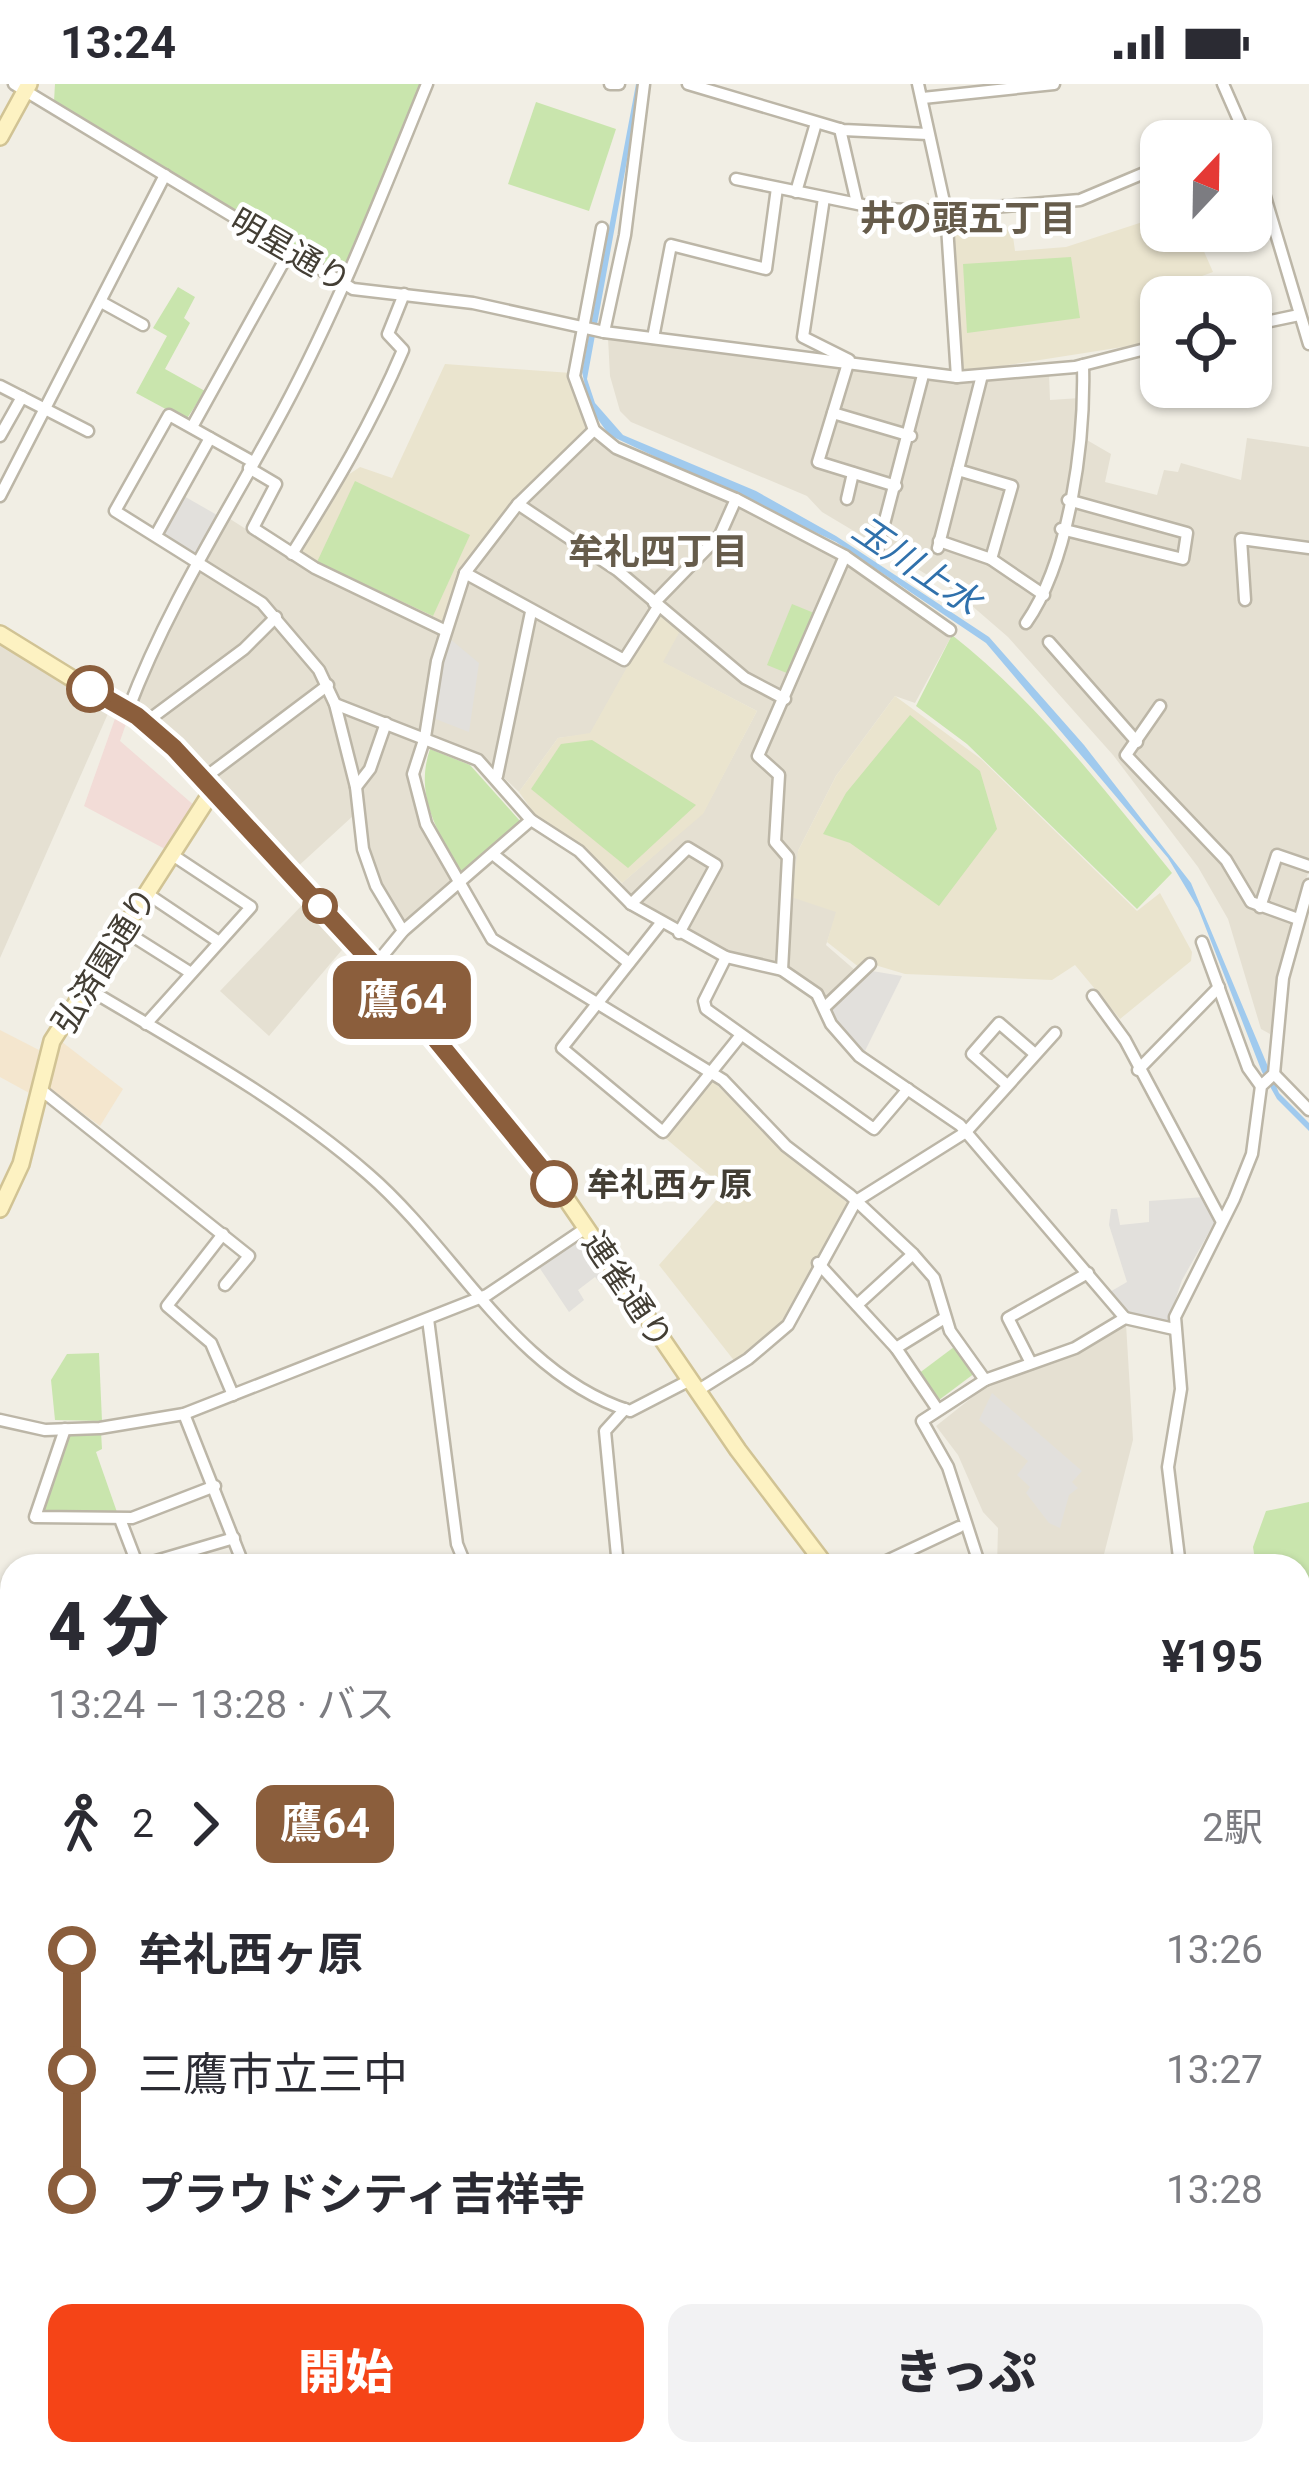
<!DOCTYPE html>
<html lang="ja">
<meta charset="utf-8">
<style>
body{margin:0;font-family:Roboto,"Noto Sans JP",sans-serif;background:#f2f2f3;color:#2b2b33;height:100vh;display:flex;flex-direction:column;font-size:45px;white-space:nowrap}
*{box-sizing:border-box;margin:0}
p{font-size:39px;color:#7c7c81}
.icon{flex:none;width:66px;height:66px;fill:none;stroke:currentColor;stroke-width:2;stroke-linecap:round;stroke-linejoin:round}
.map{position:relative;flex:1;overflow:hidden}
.details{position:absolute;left:0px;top:1470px;width:1311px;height:912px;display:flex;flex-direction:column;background:#fff;border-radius:36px 36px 0 0;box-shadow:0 3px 9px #0004}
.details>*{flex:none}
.badge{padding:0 24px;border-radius:18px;font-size:42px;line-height:78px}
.needle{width:78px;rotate:22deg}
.tools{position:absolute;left:1140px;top:36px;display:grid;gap:24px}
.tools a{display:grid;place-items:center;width:132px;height:132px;border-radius:24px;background:#fff;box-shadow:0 3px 9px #0004;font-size:60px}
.map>.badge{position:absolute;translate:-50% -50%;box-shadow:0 0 0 6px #fff}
.legs{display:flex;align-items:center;gap:18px;height:132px;padding:0 48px;font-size:39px}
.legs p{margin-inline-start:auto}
.head{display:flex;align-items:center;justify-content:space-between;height:204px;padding:0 48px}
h1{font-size:66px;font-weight:800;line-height:90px}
.button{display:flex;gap:24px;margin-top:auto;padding:24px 48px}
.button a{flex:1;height:138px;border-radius:24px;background:#f54417;color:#fff;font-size:48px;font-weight:800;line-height:138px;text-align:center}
.button a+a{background:#f2f2f3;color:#2b2b33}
ul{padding:0 48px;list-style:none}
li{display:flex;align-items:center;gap:42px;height:120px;font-size:45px}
li i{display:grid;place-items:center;width:18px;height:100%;margin:0 15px;background:currentColor}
li i::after{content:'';width:30px;height:30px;margin:-15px;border:9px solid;border-radius:50%;background:#fff}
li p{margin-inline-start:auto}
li:first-child i{background:linear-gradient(#0000 50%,currentColor 0)}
li:last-child i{background:linear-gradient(currentColor 50%,#0000 0)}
.status{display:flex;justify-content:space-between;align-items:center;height:84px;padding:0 60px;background:#fff;direction:ltr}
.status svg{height:33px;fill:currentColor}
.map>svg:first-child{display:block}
.residential{fill:#e5e0d2}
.commercial{fill:#f4e6ce}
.education{fill:#eae4ce}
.medical{fill:#f2dcd7}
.green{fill:#c9e5ad}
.parking{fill:#e2e0dc}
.water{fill:#a0caee}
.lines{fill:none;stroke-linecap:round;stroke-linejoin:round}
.street-casing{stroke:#bcb6a7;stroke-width:15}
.secondary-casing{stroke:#d1c394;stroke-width:20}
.primary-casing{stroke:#e0c163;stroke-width:21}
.street{stroke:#fff;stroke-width:10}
.secondary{stroke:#fdf2c2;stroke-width:15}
.primary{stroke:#fce392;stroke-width:16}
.line-1-casing{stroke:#fff;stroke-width:27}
.line-1{stroke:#8b5e3c;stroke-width:18}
.stop-1-dot{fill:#fff;stroke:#8b5e3c;stroke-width:6}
.labels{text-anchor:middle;stroke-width:9;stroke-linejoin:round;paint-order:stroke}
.street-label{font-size:33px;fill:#433e34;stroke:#fff}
.stop-label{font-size:33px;font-weight:bold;fill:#433e34;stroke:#fff;text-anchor:start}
.neighbourhood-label{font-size:36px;font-weight:bold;fill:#665c4b;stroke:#fff}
.water-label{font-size:36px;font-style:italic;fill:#3071ac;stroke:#fff}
</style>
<div class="status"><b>13:24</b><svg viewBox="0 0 49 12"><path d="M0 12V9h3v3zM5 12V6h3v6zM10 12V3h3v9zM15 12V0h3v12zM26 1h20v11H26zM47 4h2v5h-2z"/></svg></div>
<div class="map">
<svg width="1309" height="2382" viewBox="0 0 1309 2382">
<rect width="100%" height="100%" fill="#f1eee4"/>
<g class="residential">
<polygon points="608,254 968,297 1049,290 1050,316 1080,314 1080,352 1111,370 1105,398 1157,411 1164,386 1178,388 1181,379 1241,396 1247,354 1309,363 1309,786 1283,875 1270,950 1261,945 1228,835 1198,783 1113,671 1008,553 956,508 822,428 807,412 631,338 620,327 610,292"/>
<polygon points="597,351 832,469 952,551 915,619 895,612 836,692 798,767 837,828 826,861 856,887 826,915 778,879 735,874 631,817 622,799 703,729 757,627 662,578 657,531 590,650 558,654 519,708 483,674 430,651 447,553 472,486 525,417"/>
<polygon points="227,433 310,486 442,549 410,691 454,799 404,841 380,807 354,731 294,786 157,638 134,622 173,521"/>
<polygon points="0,560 110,625 0,874"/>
<polygon points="306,817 347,860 269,952 220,907"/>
<polygon points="1126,1240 1133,1356 1101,1482 997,1482 998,1444 983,1428 958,1371 936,1342 989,1300 1078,1267"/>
<polygon points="1299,2303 1309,2319 1309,2382 1162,2382 1157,2370 1299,2370"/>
</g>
<g class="commercial">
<polygon points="0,946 39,966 31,1010 0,993"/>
<polygon points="62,958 123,1005 100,1042 48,1004"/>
</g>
<g class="education">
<polygon points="1161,132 1161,147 1195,147 1213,188 1191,196 1194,213 1161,213 1161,257 964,288 950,150 1012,145 1015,167 1066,163"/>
<polygon points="445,280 571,289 588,344 477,464 441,540 297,470 345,393 360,383 392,394"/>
<polygon points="657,530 680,547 663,578 757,627 703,730 622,799 583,762 539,736 519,708 558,654 590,649"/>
<polygon points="895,612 981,675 1137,827 1160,809 1192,868 1191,877 1120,935 1075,881 1052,896 905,890 865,878 860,884 827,858 836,828 791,813 798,767 836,692"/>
<polygon points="713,997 781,1065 850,1121 788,1236 736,1279 659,1181 726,1105 664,1053"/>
</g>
<polygon class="medical" points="117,629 128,634 120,657 196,723 165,765 84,722"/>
<g class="green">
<polygon points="55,0 424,0 340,193 54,17"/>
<polygon points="536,18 616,45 589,127 508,100"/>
<polygon points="1071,173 1080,234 967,249 963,180"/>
<polygon points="178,203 195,213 184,234 190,239 165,285 205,307 186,336 136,309 167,252 153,244"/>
<polygon points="355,397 470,451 433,532 317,478"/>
<polygon points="792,520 819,531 794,592 767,581"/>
<path d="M 952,551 C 1038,619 1104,705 1172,789 L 1137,825 L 967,660 L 916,622 Z"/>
<polygon points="910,631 980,687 997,745 939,822 850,759 823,750 846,709"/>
<polygon points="592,656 696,721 628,784 531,705 561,660"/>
<path d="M 430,665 L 470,681 L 520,737 L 461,788 C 438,748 414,712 430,665 Z"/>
<polygon points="954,1263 975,1289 939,1316 918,1290"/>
<polygon points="99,1269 102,1337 55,1336 51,1296 67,1270"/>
<polygon points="101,1348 102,1365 96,1368 118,1431 38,1430 67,1350"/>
<polygon points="1309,1418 1309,1590 1299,1591 1299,1482 1256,1482 1253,1463 1266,1427"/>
</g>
<g class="parking">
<polygon points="182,411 217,431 195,470 160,450"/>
<polygon points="449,554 479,579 469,648 433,634"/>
<polygon points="872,887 902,892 864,969 835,938 830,925"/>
<polygon points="1205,1113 1217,1134 1182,1196 1167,1240 1132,1234 1108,1209 1127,1198 1109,1141 1111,1125 1117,1125 1120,1141 1149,1138 1149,1117"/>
<polygon points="584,1150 609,1197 602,1201 595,1193 578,1206 584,1216 569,1228 539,1183"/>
<polygon points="992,1309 1082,1387 1072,1398 1078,1404 1069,1411 1060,1444 1049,1439 1026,1409 1030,1403 1017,1391 1028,1377 979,1336"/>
</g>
<polygon class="water" points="636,0 641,0 587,295 595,319 623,351 756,407 836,452 989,553 1084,661 1191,799 1279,1009 1309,1039 1309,1047 1277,1015 1262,988 1198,824 1168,774 986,559 836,458 609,351 590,324 582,288"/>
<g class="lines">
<defs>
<g id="street">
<polyline points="14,0 353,205 473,219 604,248 957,293 1075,283 1161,261"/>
<polyline points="610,0 619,0"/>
<polyline points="688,0 843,46 928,50"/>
<polyline points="918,0 946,127 957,293"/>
<polyline points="1223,0 1248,57"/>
<polyline points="923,14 1054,0"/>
<polyline points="840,45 857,119"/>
<polyline points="1221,57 1244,48"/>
<polyline points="1251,66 1309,260"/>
<polyline points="736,95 882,125 946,127 1080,116 1161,82"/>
<polyline points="796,108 816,39"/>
<polyline points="824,114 803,253 849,276 818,378 896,402"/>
<polyline points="602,144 574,292 594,346 616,364 736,415 845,472 950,546"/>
<polyline points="103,219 143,241"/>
<polyline points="1251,241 1299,231"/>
<polyline points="604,248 625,151 644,0"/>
<polyline points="653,254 671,161 766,185 777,104"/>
<polyline points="0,302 88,347"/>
<polyline points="833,329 911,352"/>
<polyline points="192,343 289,168"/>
<polyline points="594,346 518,420 465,489 437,577 425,653 413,690 426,740 492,855 723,996 786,1062 850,1111 913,1170 934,1194 950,1247 985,1296 922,1337 948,1383 980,1482"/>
<polyline points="0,352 22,313"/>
<polyline points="253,378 169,331 115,427 262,519 319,586 335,620 356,703 363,765 376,802 403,847"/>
<polyline points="249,384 276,400 253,444 315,484 446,547"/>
<polyline points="958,386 1012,402 991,475"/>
<polyline points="0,412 165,91"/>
<polyline points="847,415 853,389"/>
<polyline points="518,420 617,486 745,594 785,615"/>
<polyline points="1061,445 1183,475 1187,449 1068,416"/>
<polyline points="156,451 210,354"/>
<polyline points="939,457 991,475 1044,511"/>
<polyline points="878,463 923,291"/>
<polyline points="938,464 981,295"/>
<path d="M 292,470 C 335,401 371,341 403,266 L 388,250 L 404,210"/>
<polyline points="465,489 624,576 658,523"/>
<polyline points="1245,516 1241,455 1309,464"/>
<polyline points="654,519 720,451 736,415"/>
<path d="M 1026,539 C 1070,476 1085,357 1083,281"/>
<polyline points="1049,558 1137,658"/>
<polyline points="335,620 478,676 531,736 579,767 631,820 726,873 704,917 706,925 874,1045 908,1005"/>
<polyline points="1160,622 1126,671 1226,776 1251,818 1298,835"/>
<path d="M 128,626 C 169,518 229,427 283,326 C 339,221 382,110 427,0"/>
<polyline points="146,638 244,565 276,533"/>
<polyline points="497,692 531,528"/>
<polyline points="203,695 328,601"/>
<polyline points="356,703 370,685 386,639"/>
<polyline points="494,771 629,879"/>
<polyline points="146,809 219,858"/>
<polyline points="631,820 688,764 716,781 679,849"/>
<polyline points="1260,823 1277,771 1309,782"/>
<polyline points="661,839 562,964 663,1048 741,951"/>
<polyline points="123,846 191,889"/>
<polyline points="1202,858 1248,984 1261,1002"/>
<polyline points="726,873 782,886 817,910 831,940 859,972 960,1041 1125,1234"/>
<polyline points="375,881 403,847 531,736"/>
<polyline points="782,886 788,773 775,758 779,691 758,672 845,472"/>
<path d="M 85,903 C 182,961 283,1016 368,1090 C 456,1166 514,1290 630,1327 L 690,1296"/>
<polyline points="1093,912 1125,956 1222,1138"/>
<polyline points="826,922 870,880"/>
<polyline points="146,940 251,823 171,770"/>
<polyline points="1138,986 1219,903"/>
<polyline points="1274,990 1309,1026"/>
<polyline points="1007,1001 972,970 999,939 1035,970"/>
<polyline points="40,1005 249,1172 225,1201"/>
<polyline points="223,1150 167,1222 211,1259 233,1311"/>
<polyline points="818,1179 896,1264 936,1323"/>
<polyline points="857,1221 913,1170"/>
<polyline points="428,1235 457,1460 466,1482"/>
<polyline points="896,1264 943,1235"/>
<polyline points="1031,1279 1008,1234 1088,1189"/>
<polyline points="985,1296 1075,1264 1125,1234 1174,1245"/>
<polyline points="697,1307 748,1275 788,1241 856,1117 966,1048 1055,949"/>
<polyline points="184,1330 244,1482"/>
<polyline points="0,1336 45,1346 100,1344 184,1330 487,1211 586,1144"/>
<polyline points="65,1345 35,1433 132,1434 215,1402"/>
<polyline points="120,1435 138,1482"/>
<polyline points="139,1482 234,1454"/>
<polyline points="618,1482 605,1347 625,1325"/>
<polyline points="876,1482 959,1443"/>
<polyline points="1180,1482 1168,1383 1181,1305 1175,1233 1234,1115 1252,1070 1261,1002 1274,990 1283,894 1309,801"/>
<polyline points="1299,1751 1309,1748"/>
<polyline points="0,1835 12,1830"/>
<polyline points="1299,1966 1309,1960"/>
<polyline points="0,2072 12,2068"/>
<polyline points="489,2370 489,2382"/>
<polyline points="825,2370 839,2382"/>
<polyline points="1148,2370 1153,2382"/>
<polyline points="363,2382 365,2370"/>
<polyline points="599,2382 607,2370"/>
<polyline points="745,2382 756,2370"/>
<polyline points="979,2382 987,2370"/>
</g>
<g id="secondary">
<polyline points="0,53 29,0"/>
<polyline points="0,550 157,647 380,887 567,1116 738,1366 826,1482"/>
<polyline points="0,1125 21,1080 52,957 213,706"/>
<polyline points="1299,1598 1309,1597"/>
<polyline points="0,1727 12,1725"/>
<polyline points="1299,1905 1309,1934"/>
<polyline points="1299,2284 1309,2301"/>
</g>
<g id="primary">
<polyline points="0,2333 12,2335"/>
<polyline points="0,2350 12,2353"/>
<polyline points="96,2370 149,2382"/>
<polyline points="175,2370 229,2382"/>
</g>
</defs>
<use href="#street" class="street-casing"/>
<use href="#secondary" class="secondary-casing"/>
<use href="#primary" class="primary-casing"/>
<use href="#street" class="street"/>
<use href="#secondary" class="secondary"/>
<use href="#primary" class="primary"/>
</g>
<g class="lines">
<defs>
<polyline id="line-1" points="90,605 137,632 174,664 380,887 554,1100"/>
</defs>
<use href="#line-1" class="line-1-casing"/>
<use href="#line-1" class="line-1"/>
</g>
<g class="stop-1-dot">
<circle cx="90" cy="605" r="21"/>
<circle cx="320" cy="822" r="15"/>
<circle cx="554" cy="1100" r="21"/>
</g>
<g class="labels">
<g class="street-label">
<text transform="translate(291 166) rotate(30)" y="12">明星通り</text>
<text transform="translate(104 876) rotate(-58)" y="12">弘済園通り</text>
<text transform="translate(628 1206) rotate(56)" y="12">連雀通り</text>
</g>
<g class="stop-label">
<text x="587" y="1112">牟礼西ヶ原</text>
</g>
<g class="neighbourhood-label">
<text x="968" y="147">井の頭五丁目</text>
<text x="658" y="480">牟礼四丁目</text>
</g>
<g class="water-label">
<text transform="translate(917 481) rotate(34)" y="13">玉川上水</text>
</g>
</g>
</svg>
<div class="tools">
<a><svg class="needle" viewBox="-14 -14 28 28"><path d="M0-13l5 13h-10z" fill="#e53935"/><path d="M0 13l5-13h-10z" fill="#7c7c81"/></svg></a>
<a><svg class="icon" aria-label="locate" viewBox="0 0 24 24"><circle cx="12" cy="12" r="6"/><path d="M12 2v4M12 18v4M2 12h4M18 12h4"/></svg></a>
</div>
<b class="badge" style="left:402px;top:916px;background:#8b5e3c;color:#fff">鷹64</b>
<section class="details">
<div class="head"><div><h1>4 分</h1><p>13:24 – 13:28 · バス</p></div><b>¥195</b></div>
<div class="legs"><svg class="icon" aria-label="walk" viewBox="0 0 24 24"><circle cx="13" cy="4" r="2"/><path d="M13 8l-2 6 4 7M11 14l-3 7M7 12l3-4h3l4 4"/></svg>2<svg class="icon" aria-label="forward" viewBox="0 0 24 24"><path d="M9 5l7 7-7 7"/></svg><b class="badge" style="background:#8b5e3c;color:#fff">鷹64</b><p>2駅</p></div>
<ul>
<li><i style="color:#8b5e3c"></i><b>牟礼西ヶ原</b><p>13:26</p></li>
<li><i style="color:#8b5e3c"></i><span>三鷹市立三中</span><p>13:27</p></li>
<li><i style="color:#8b5e3c"></i><b>プラウドシティ吉祥寺</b><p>13:28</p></li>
</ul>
<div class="button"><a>開始</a><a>きっぷ</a></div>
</section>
</div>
